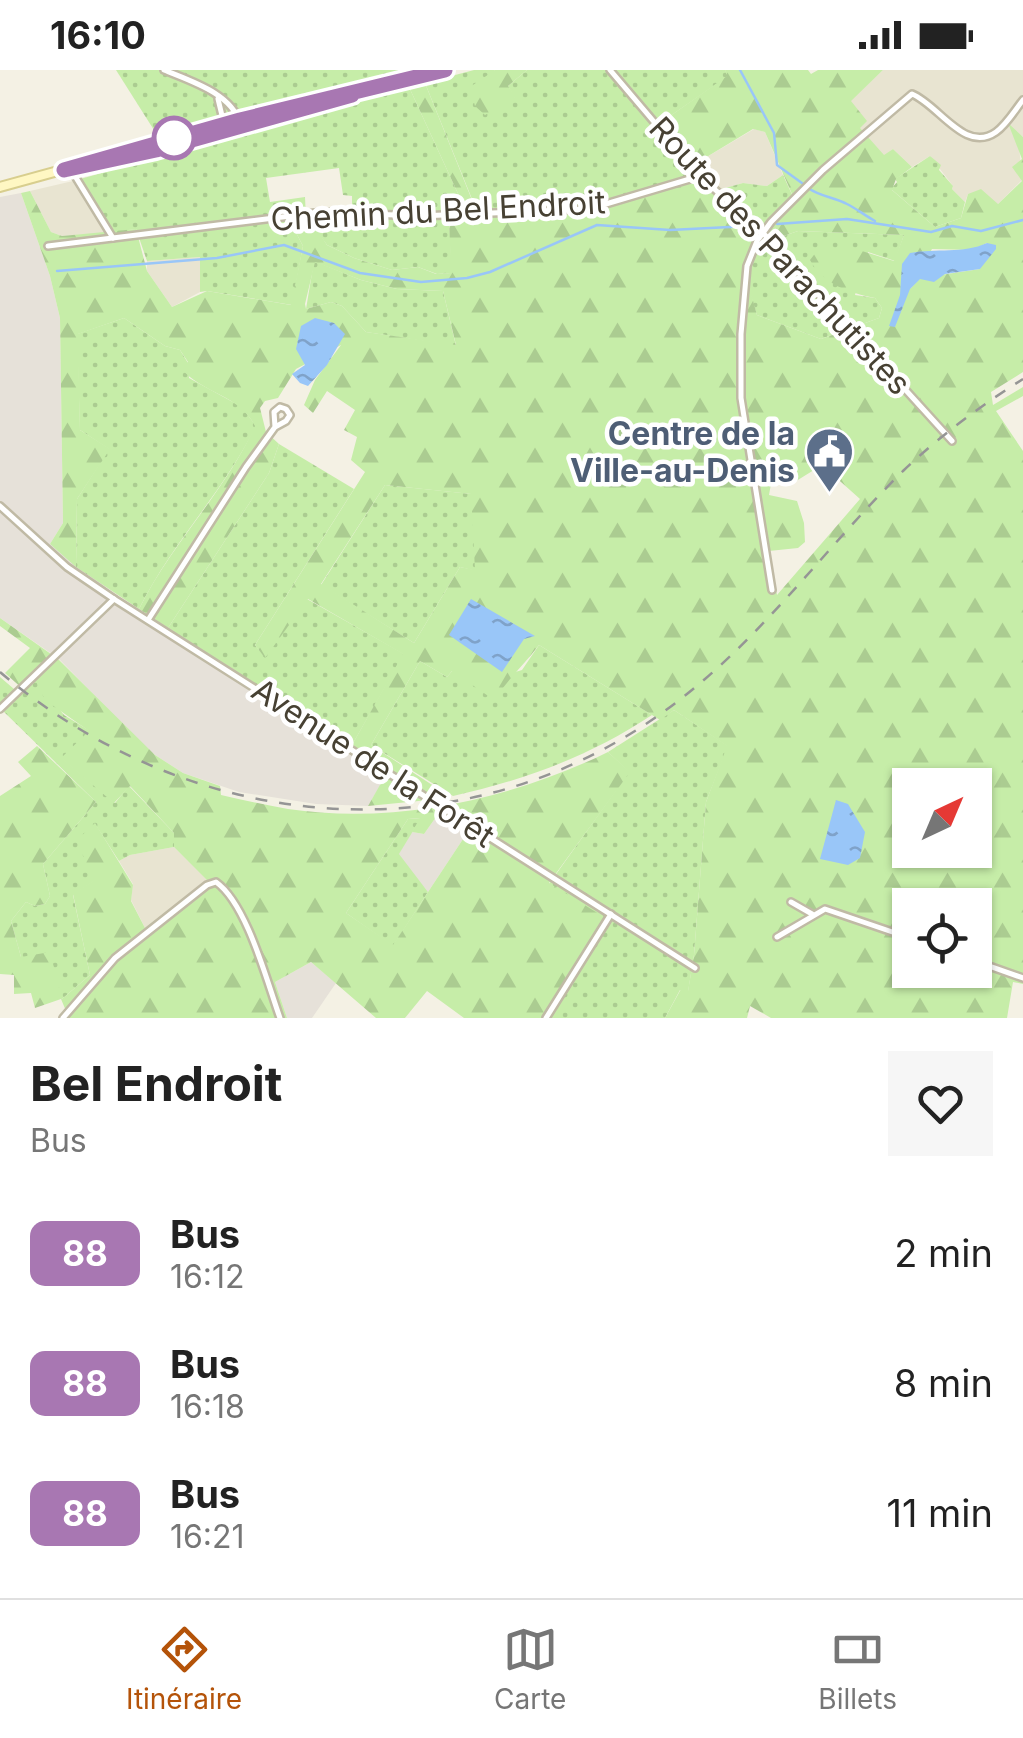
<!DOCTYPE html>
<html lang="fr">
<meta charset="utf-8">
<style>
body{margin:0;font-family:Inter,sans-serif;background:#f6f6f6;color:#222;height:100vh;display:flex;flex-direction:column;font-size:38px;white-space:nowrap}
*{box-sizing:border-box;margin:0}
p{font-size:32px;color:#767676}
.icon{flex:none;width:55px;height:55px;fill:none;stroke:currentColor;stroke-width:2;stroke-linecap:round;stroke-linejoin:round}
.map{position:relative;height:948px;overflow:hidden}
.drawer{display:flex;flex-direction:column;background:#fff;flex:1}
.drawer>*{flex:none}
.badge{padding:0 20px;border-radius:15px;font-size:35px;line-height:65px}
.needle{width:65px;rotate:44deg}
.controls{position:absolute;left:892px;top:698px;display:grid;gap:20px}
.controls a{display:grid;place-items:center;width:100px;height:100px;border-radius:0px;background:#fff;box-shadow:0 2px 8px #0004;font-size:50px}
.map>.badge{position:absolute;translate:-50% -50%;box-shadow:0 0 0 5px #fff}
.round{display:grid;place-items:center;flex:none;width:105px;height:105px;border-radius:0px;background:#f6f6f6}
.headline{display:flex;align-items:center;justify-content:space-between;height:170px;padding:0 30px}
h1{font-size:48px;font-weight:700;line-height:75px}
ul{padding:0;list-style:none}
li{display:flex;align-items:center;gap:30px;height:130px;padding:0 30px}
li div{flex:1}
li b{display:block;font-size:38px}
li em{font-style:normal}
li .badge{min-width:110px;font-weight:700;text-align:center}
.status{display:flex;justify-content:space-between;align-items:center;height:70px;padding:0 50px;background:#fff;direction:ltr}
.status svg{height:28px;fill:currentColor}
.tabs{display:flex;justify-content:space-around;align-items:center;height:140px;border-top:2px solid #e0e0e0;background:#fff;font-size:28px;color:#767676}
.tabs a{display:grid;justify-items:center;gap:5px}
.tabs .selected{color:#b45309}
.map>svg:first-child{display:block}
.residential{fill:#e8e4d1}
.industrial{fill:#e6e1d9}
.grass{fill:url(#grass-dots)}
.forest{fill:url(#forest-firs);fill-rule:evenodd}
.water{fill:url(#water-ripples)}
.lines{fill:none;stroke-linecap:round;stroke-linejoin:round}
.stream{stroke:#99c6f8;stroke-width:2.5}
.street-casing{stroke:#c0baa5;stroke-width:10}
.secondary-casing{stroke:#d8ce8e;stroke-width:12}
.street{stroke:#fff;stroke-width:5}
.secondary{stroke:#fff7c3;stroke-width:8}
.rail{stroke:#959595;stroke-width:2.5;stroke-dasharray:12 12;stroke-linecap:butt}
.line-casing{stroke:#fff;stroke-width:22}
.line{stroke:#a877b2;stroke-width:15}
.stop-dot{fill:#fff;stroke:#a877b2;stroke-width:5}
.labels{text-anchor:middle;stroke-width:9;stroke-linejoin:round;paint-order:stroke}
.street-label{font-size:32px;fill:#474133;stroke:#fff}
.service-label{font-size:32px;font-weight:bold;fill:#4e5e75;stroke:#fff;text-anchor:end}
</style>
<div class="status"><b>16:10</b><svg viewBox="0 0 49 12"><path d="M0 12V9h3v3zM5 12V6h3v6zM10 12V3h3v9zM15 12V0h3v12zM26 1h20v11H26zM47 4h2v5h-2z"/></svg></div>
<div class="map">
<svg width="1023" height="948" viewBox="0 0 1023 948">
<defs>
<pattern id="grass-dots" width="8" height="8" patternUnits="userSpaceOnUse" patternTransform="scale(2.5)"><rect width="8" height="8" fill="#c6eda8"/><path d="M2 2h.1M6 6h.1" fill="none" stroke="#abcc91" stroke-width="1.8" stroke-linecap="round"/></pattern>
<pattern id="forest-firs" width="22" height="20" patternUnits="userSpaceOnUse" patternTransform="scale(2.5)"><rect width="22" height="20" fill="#c6eda8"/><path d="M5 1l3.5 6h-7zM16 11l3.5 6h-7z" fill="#abcc91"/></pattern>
<pattern id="water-ripples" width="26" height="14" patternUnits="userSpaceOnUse" patternTransform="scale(2.5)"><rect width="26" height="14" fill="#99c6f8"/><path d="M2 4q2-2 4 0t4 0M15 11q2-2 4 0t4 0" fill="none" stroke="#7fa2c9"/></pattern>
</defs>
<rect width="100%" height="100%" fill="#f4f1e4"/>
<g class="residential">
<polygon points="883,0 1023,0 1023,67 1010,57 1019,75 1022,110 997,135 968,124 965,132 952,119 953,116 930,86 912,97 893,79 884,86 859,58 850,31"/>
<polygon points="754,59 765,62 783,105 767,116 743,113 718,120 695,94"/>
<polygon points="73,111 106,163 62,166 51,162 30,121"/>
<polygon points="200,187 200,222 172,237 147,201 147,191"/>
<polygon points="174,777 208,810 145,858 131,830 133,814 119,791 130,785"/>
</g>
<g class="industrial">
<polygon points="21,123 50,206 60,248 63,453 50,474 113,523 390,699 368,736 316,734 239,722 183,703 155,685 131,663 59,589 0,548 0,127"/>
<polygon points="441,740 469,760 428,822 398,785 412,762 424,764"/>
<polygon points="311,892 336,913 312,948 287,948 275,912"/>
</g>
<g class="grass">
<polygon points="116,0 403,0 159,68"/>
<polygon points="474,0 495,0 492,5 515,28 508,16 527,0 725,0 728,6 663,51 706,107 589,141 449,149 452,203 437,204 418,197 392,200 354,188 327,175 317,161 328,145 352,146 352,126 343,125 339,98 266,108 270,132 305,127 306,148 291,153 303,176 292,235 207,221 200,222 200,187 147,191 136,159 106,163 73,111 409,17 460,128 472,129 425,13"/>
<polygon points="930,86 941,95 939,100 953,116 952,119 965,132 961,148 935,157 891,119 897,112 895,109"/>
<polygon points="783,105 795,131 775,169 798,161 904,165 895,191 868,182 855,225 875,228 882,238 879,248 821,269 757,245 718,120 743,113 767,116"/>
<polygon points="314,191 361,210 397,219 443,221 456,276 366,262 342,236 331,232 306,239"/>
<path d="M 124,248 L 165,276 L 180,280 L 188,293 L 189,308 L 242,337 L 256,356 C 224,421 171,474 139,539 L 76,497 L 77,429 L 109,379 L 80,360 L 77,264 Z"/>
<polygon points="279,374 354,419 255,575 265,587 307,529 404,584 352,675 168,558 269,403"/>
<polygon points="385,415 472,424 476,501 460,497 414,573 321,515"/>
<path d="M 539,575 L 652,645 C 590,686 525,710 453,726 L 371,675 L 420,591 L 447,607 L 452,601 L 512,603 L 522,600 Z"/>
<polygon points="0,607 21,625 36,610 64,645 90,661 62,688 115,733 129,716 174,763 174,777 130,785 119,791 95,754 94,811 73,825 90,905 62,929 21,887 11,851 26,832 35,836 45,834 50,826 43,794 96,732 0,638"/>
<polygon points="674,640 728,676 706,732 694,885 688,922 680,920 665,948 542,948 603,847 549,814 629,702 608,682"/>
<polygon points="421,748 399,784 428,822 393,876 346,843 408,749"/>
</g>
<g class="forest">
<polygon points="495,0 527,0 508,16 516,27 485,45 475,36 470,17"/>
<path d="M 725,0 L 808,0 L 811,4 L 818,0 L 883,0 L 851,31 L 867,51 L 860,58 L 884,85 L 893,79 L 912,97 L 896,109 L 892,120 L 935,157 L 961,148 L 968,124 L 981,119 L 998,134 L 1022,111 L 1012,97 L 1022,89 L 1008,53 L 1023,67 L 1023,302 L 991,322 L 993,335 L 1023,317 L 1023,326 L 996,341 L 1023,381 L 1023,914 L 1013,912 L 1007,948 L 771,948 L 750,936 L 747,948 L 665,948 L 681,919 L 688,921 L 694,885 L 706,732 L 727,676 L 674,640 L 660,650 L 539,575 C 524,595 508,609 494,630 L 452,601 L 447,607 L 420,591 L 371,675 L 443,722 L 439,729 L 368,736 L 389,699 L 352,675 L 403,584 L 308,529 L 265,588 L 255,575 L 365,402 L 351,390 L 357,367 L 344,360 L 355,340 L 327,321 L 313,343 L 304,335 L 315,310 L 341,275 L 296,299 L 278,328 L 265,331 L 260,338 L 266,362 L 279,374 L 269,403 L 168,558 L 139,539 C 171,474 225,422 255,356 C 240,325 201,323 181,298 L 188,292 L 180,280 L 165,276 L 124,248 L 78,264 L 80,360 L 110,379 L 77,429 L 76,497 L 50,474 L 63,453 L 60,248 L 50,206 L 21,123 L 30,121 L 51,162 L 62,166 L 136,159 L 147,201 L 172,237 L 207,221 L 291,235 L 303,176 L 291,153 L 328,145 L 318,161 L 327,175 L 354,188 L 392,200 L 418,197 L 436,204 L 451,203 L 449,148 L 589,141 L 706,107 L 756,163 L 747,209 L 757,245 L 821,269 L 879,248 L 882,238 L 875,228 C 850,223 822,214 810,190 L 817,181 L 849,177 L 894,191 L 904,165 L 798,161 L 775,169 L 767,160 L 795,131 L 765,62 L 753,59 L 695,94 L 663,51 L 727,6 ZM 987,173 L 980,199 L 920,208 L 910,219 L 932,179 L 972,180 ZM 315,192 L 361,210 L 397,219 L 443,221 L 456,275 L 366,262 L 342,236 L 331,232 L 306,239 L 305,234 ZM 822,395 L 860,429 L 777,525 L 769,481 L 798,478 L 805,472 L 804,453 L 797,431 L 769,425 L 772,408 L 793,413 ZM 385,415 L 471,424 L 475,500 L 460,497 L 414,573 L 321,514 ZM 910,715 L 975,715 L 975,780 L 910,780 ZM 910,835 L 975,835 L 975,900 L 910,900 Z"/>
<polygon points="425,13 472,130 460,128 409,17"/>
<path d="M 0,548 L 58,589 L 155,685 L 183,703 L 220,716 L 221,725 C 243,730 266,735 288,739 C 396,755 512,729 608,682 L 630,702 L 549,813 L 604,847 L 541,948 L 464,948 L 427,921 L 405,948 L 376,948 L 311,892 L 275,912 L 287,948 L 69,948 L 61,929 L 35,938 L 31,923 L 14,924 L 14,905 L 0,904 L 0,726 L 31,706 L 18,692 L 37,676 L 96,732 L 43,794 L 50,826 L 45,834 L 35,836 L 26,832 L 11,851 L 21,887 L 50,882 L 62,929 L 90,905 L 73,824 L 93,811 L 77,770 L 95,753 L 133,815 L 131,831 L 145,858 L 207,810 L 174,777 L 174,763 L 130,716 L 114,733 L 61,688 L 89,661 L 45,630 L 36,611 L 25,621 L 5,603 L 30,578 L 0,556 ZM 441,740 L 469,760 L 393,875 L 346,843 L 408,749 L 420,748 L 412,762 L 424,764 Z"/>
</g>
<g class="water">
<path d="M 987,173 L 996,175 L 996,179 L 980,199 L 945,204 L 934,212 L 920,209 L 910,219 L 895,257 L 889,256 L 900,225 L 902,194 L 910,183 C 936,178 963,184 987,173 Z"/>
<polygon points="315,248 334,253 345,264 327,295 308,316 300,313 292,304 305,295 296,279 301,256"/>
<polygon points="471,529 535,566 524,569 502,602 449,565"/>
<polygon points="836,730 848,734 865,762 860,788 848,795 820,789"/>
</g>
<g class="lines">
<g class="stream">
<polyline points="740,0 774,63 777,95 806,116"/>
<path d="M 808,118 C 821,127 834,127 847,134 C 857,139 864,145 875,151"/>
<polyline points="777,154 847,149 931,162 952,156 981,161 1023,150"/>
<polyline points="57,201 217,188 284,175 360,203 421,212 467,208 490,202 597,155 670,160 750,156"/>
</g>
<defs>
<g id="street">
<path d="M 164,0 C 190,11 231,23 240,53"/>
<polyline points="610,0 700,106 764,164 952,371"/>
<polyline points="218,29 225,58"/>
<polyline points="70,98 113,168"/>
<polyline points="48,176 323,142 419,146 589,139 700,106"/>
<polyline points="0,436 67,497 114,529 695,898"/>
<path d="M 772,520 L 741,328 L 741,264 L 747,196 L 757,171 L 771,152 L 823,100 L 912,24 C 939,35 965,84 996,62 C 1007,54 1015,40 1023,30"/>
<polyline points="148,550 246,397 275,357 286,351 290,345 286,339 280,337 274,342 275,357"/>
<polyline points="0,639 114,529"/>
<polyline points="791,832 812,844"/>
<polyline points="777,867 825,839 910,868"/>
<polyline points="975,891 1023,908"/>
<path d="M 63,948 L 115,888 L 207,815 L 216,812 C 247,834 267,912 280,948"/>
<polyline points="546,948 611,844"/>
</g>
<g id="secondary">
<polyline points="110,91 299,41"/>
<polyline points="0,117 240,51 445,0"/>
</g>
</defs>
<use href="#street" class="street-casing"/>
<use href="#secondary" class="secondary-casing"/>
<use href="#street" class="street"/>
<use href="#secondary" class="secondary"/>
<path class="rail" d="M 0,602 C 207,777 496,791 705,609 C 778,546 835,468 903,401 C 940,366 980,336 1023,309"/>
</g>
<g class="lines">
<defs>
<polyline id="line" points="352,25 156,80 64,100 240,50 445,0"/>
</defs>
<use href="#line" class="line-casing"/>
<use href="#line" class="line"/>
</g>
<defs>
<symbol id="civic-pin" viewBox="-11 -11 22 30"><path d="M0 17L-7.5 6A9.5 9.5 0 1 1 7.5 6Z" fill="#5c6f8a" stroke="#fff"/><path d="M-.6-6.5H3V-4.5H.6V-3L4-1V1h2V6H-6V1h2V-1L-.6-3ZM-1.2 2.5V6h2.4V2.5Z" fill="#fff"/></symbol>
</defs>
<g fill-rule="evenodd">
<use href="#civic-pin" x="802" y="354" width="55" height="75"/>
</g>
<circle class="stop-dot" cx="174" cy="68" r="20"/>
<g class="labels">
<g class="street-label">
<text transform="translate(438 141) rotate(-3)" y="11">Chemin du Bel Endroit</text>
<text transform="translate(780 186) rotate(47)" y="11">Route des Parachutistes</text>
<text transform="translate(373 693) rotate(33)" y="11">Avenue de la Forêt</text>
</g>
<g class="service-label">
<text x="795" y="375">Centre de la<tspan x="795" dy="37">Ville-au-Denis</tspan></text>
</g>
</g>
</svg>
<div class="controls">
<a><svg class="needle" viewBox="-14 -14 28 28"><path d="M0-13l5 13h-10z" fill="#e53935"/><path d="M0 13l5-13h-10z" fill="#767676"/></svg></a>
<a><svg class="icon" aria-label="locate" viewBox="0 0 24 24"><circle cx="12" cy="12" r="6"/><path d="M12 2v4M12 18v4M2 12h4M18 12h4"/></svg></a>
</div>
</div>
<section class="drawer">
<div class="headline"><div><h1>Bel Endroit</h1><p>Bus</p></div><a class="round"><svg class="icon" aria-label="heart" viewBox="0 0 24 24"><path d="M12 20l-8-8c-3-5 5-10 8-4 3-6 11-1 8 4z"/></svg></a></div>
<ul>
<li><span class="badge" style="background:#a877b2;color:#fff">88</span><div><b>Bus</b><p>16:12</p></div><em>2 min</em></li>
<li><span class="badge" style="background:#a877b2;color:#fff">88</span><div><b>Bus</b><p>16:18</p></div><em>8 min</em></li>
<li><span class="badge" style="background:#a877b2;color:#fff">88</span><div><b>Bus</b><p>16:21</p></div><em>11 min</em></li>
</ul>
</section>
<nav class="tabs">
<a class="selected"><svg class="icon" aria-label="directions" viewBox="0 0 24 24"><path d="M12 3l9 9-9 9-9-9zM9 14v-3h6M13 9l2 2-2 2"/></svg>Itinéraire</a>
<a><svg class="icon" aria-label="map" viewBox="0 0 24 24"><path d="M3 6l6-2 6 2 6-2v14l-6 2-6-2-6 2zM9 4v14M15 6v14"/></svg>Carte</a>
<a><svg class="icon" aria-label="tickets" viewBox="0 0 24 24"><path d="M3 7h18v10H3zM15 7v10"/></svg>Billets</a>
</nav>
